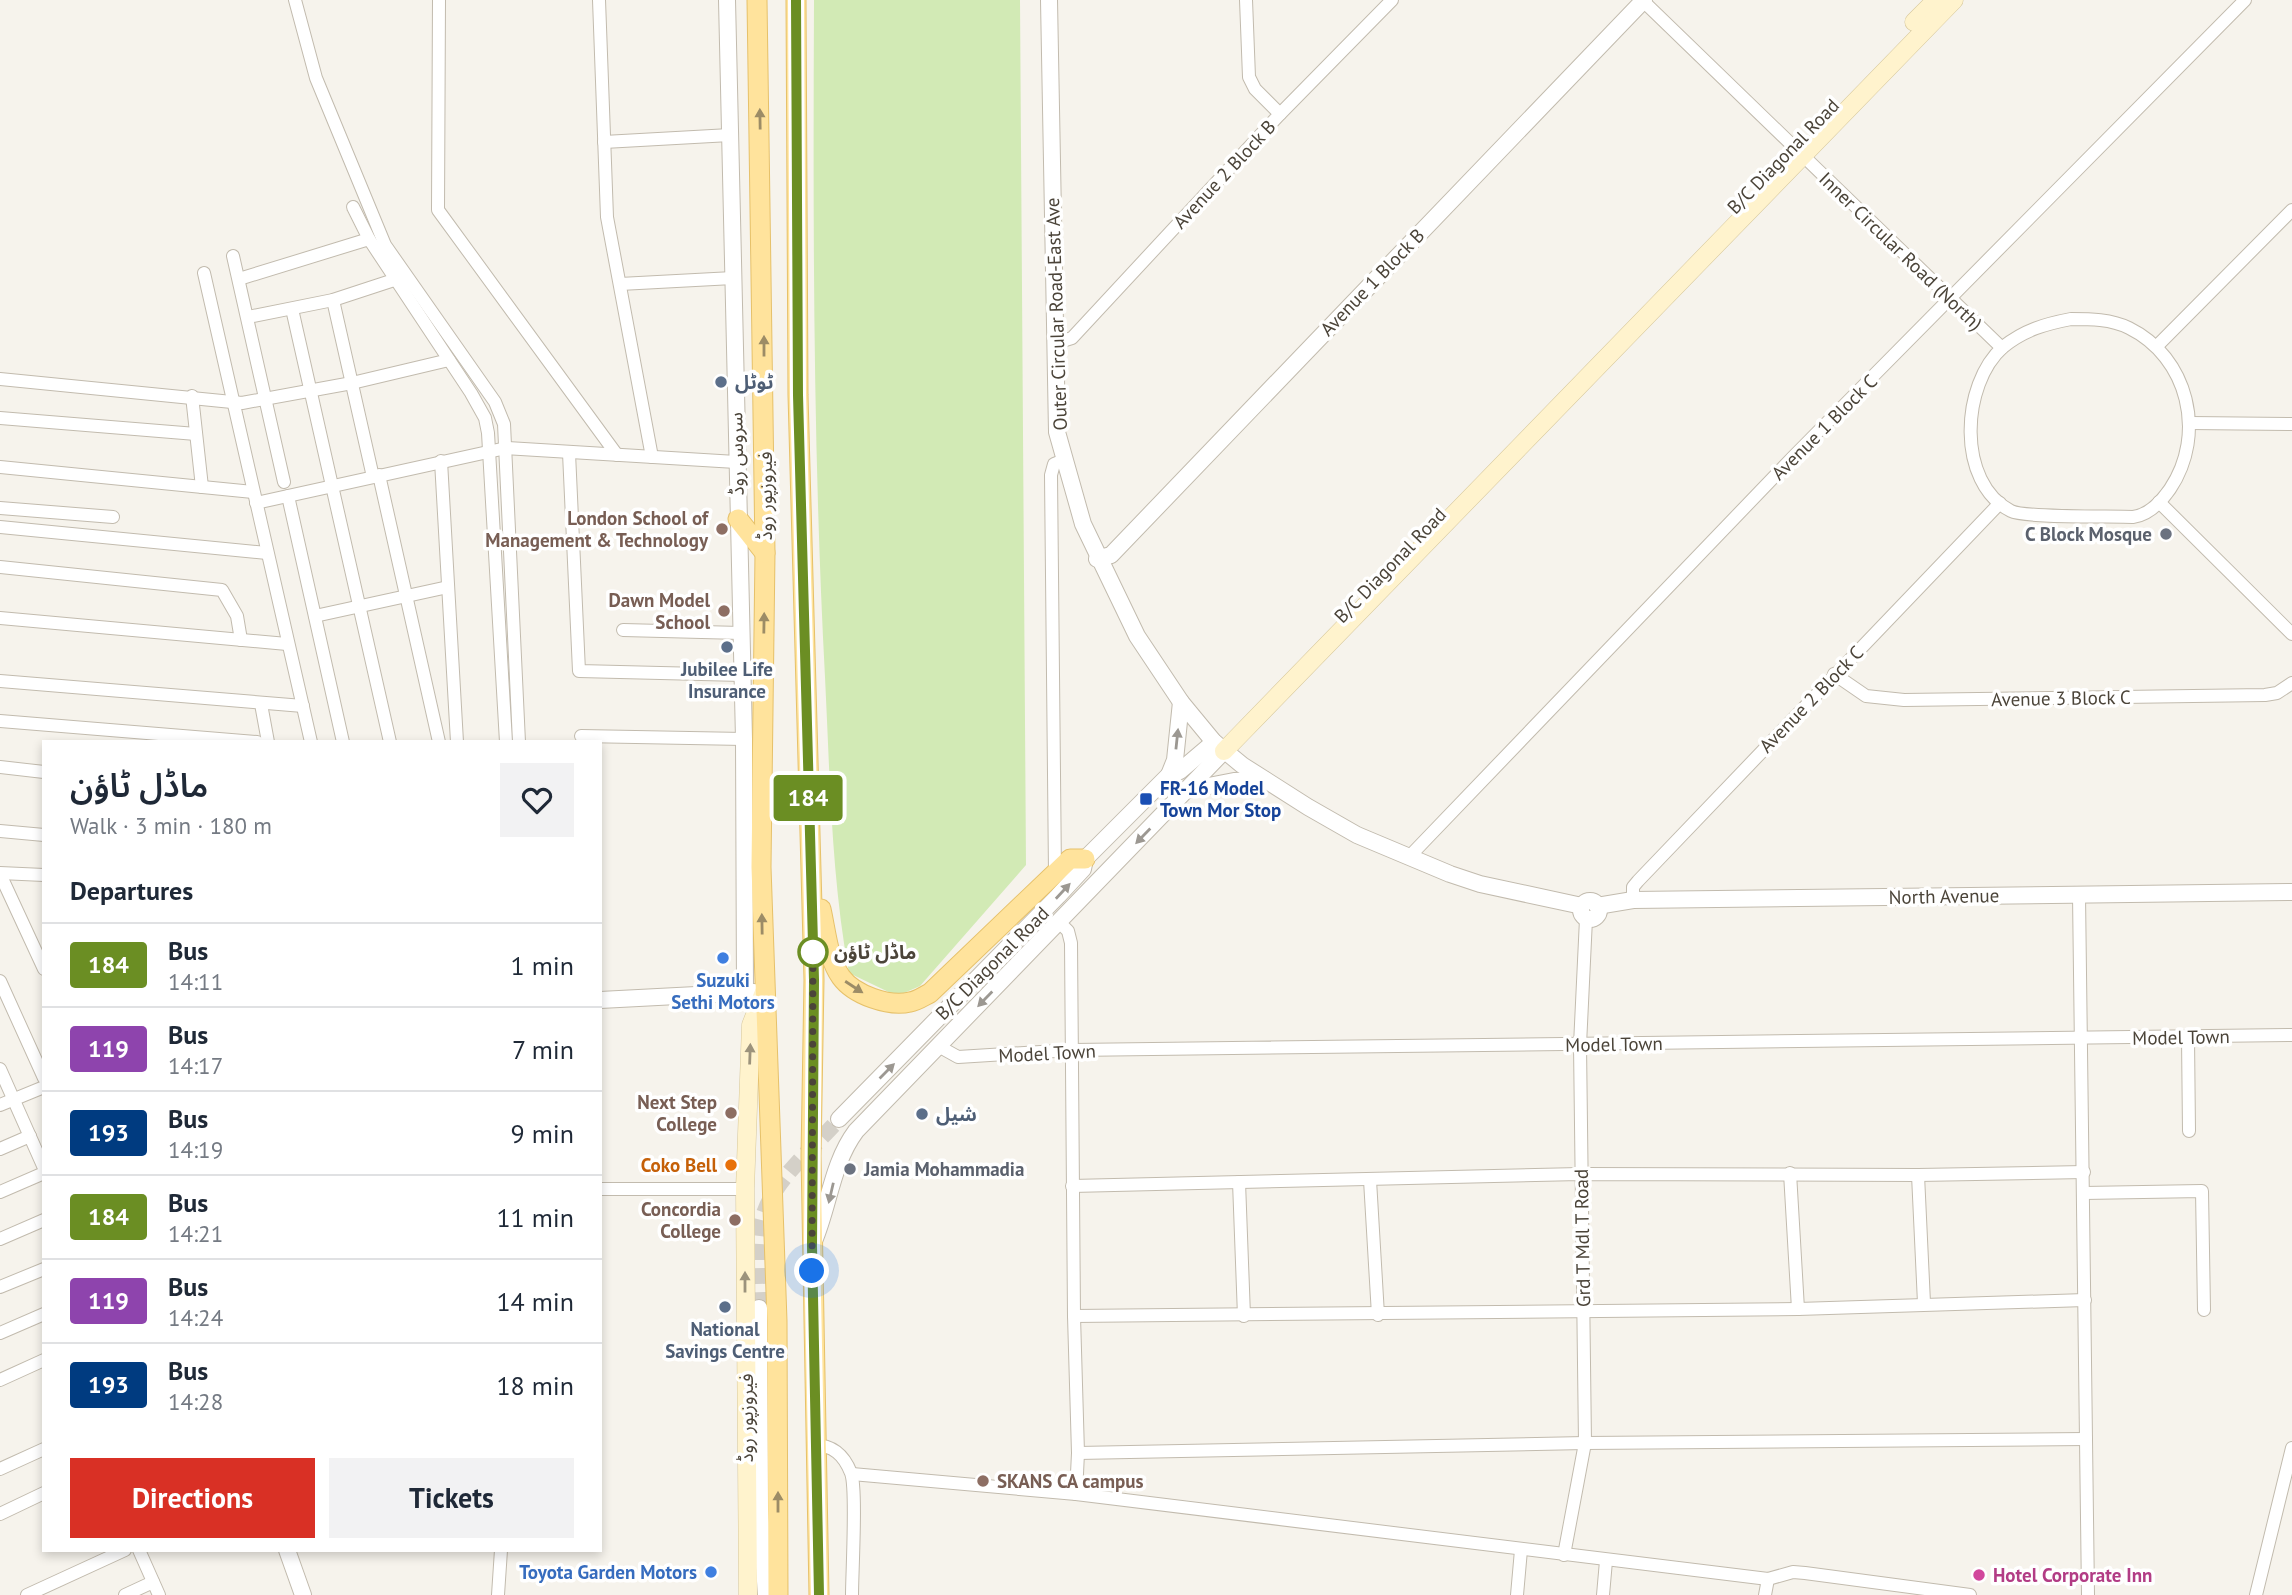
<!DOCTYPE html>
<meta charset="utf-8">
<style>
body{margin:0;font-family:"PT Sans","Noto Sans Arabic",sans-serif;background:#f2f2f3;color:#1f2937;height:100vh;display:flex;flex-direction:column;font-size:26px;white-space:nowrap}
*{box-sizing:border-box;margin:0}
p{font-size:23px;color:#747a83}
.icon{flex:none;width:38px;height:38px;fill:none;stroke:currentColor;stroke-width:2;stroke-linecap:round;stroke-linejoin:round}
.map{position:relative;flex:1;overflow:hidden}
.sheet{position:absolute;left:42px;top:740px;width:560px;height:812px;display:flex;flex-direction:column;background:#fff;border-radius:0px;box-shadow:0 4px 10px #0003}
.sheet>*{flex:none}
.badge{padding:0 14px;border-radius:5px;font-size:24px;line-height:46px}
.you{position:absolute;width:35px;height:35px;margin:-18px;border:5px solid #fff;border-radius:50%;background:#1a73e8;box-shadow:0 0 0 10px #1a73e833}
.map>.badge{position:absolute;translate:-50% -50%;box-shadow:0 0 0 4px #fff}
h2{padding:0 28px;font-size:26px;line-height:63px}
.round{display:grid;place-items:center;flex:none;width:74px;height:74px;border-radius:0px;background:#f2f2f3}
.overview{display:flex;align-items:center;justify-content:space-between;height:119px;padding:0 28px}
h1{font-size:33px;font-weight:600;line-height:52px}
.primary-button{display:flex;gap:14px;margin-top:auto;padding:14px 28px}
.primary-button a{flex:1;height:80px;border-radius:0px;background:#d93025;color:#fff;font-size:28px;font-weight:600;line-height:80px;text-align:center}
.primary-button a+a{background:#f2f2f3;color:#1f2937}
ul{padding:0;list-style:none}
li{display:flex;align-items:center;gap:21px;height:84px;padding:0 28px;border-top:2px solid #e0e1e3}
li div{flex:1}
li b{display:block;font-size:26px}
li em{font-style:normal}
li .badge{min-width:77px;font-weight:700;text-align:center}
.map>svg:first-child{display:block}
.green{fill:#d2eab5}
.lines{fill:none;stroke-linecap:round;stroke-linejoin:round}
.tertiary-tunnel{stroke:#d4d0c8;stroke-width:16;stroke-dasharray:16 8;stroke-linecap:butt}
.minor-casing{stroke:#c2bbae;stroke-width:14}
.tertiary-casing{stroke:#c2bbae;stroke-width:18}
.secondary-casing{stroke:#d6c79b;stroke-width:19}
.primary-casing{stroke:#e6c16a;stroke-width:21}
.minor{stroke:#fff;stroke-width:12}
.tertiary{stroke:#fff;stroke-width:16}
.secondary{stroke:#fff3cd;stroke-width:18}
.primary{stroke:#ffe39c;stroke-width:19}
.oneway{fill:#9c8c66}
.oneway2{fill:#9c9892}
.oneway3{fill:#9c937c}
.line-casing{stroke:#fff;stroke-width:16}
.line{stroke:#6b8e23;stroke-width:10}
.walk{stroke:#4b4439;stroke-width:7;stroke-dasharray:0 12.6}
.service-dot{fill:#5c6f8a;stroke:#fff;stroke-width:2.5}
.education-dot{fill:#8d6e63;stroke:#fff;stroke-width:2.5}
.worship-dot{fill:#6b7280;stroke:#fff;stroke-width:2.5}
.transit-dot{fill:#1a4fb4;stroke:#fff;stroke-width:2.5}
.stop-dot{fill:#fff;stroke:#6b8e23;stroke-width:3.5}
.shop-dot{fill:#3f7fe0;stroke:#fff;stroke-width:2.5}
.food-dot{fill:#e8710a;stroke:#fff;stroke-width:2.5}
.hotel-dot{fill:#d1479c;stroke:#fff;stroke-width:2.5}
.labels{text-anchor:middle;stroke-width:7;stroke-linejoin:round;paint-order:stroke}
.street-label{font-size:19px;fill:#4b4439;stroke:#fff}
.service-label{font-size:19px;font-weight:bold;fill:#4e5e75;stroke:#fff;text-anchor:start}
.education-label{font-size:19px;font-weight:bold;fill:#785e54;stroke:#fff;text-anchor:end}
.worship-label{font-size:19px;font-weight:bold;fill:#5b616d;stroke:#fff;text-anchor:end}
.transit-label{font-size:19px;font-weight:bold;fill:#164399;stroke:#fff;text-anchor:start}
.stop-label{font-size:19px;font-weight:bold;fill:#4b4439;stroke:#fff;text-anchor:start}
.shop-label{font-size:19px;font-weight:bold;fill:#366cbe;stroke:#fff}
.food-label{font-size:19px;font-weight:bold;fill:#c56008;stroke:#fff;text-anchor:end}
.hotel-label{font-size:19px;font-weight:bold;fill:#b23c85;stroke:#fff;text-anchor:start}
</style>
<div class="map">
<svg width="2292" height="1595" viewBox="0 0 2292 1595">
<rect width="100%" height="100%" fill="#f6f3ec"/>
<path class="green" d="M 814,0 L 1020,0 L 1026,865 L 920,986 L 897,996 L 849,973 C 831,875 830,776 825,677 C 813,452 813,226 814,0 Z"/>
<g class="lines">
<path class="tertiary-tunnel" d="M 759,1308 C 759,1279 755,1245 763,1217 C 773,1180 814,1148 839,1119"/>
<defs>
<g id="minor">
<polyline points="295,0 316,78 385,245 495,402 504,424 519,742"/>
<polyline points="439,0 438,210 617,455"/>
<polyline points="599,0 607,217 652,457"/>
<polyline points="1246,0 1249,77 1255,89 1280,114"/>
<polyline points="1642,0 2002,348"/>
<polyline points="604,142 730,135"/>
<polyline points="353,207 369,239"/>
<polyline points="233,256 284,482"/>
<polyline points="204,273 311,742"/>
<polyline points="239,279 369,239 471,393 485,418 488,433 506,742"/>
<polyline points="620,284 733,278"/>
<polyline points="333,300 373,477"/>
<polyline points="292,309 390,742"/>
<polyline points="248,317 333,300 394,280"/>
<path d="M 2071,319 C 2090,319 2111,319 2129,328 C 2188,357 2207,434 2170,489 C 2161,502 2149,515 2133,517 C 2112,516 2025,518 2011,511 C 1956,483 1961,384 2003,347 C 2024,330 2045,324 2071,319 Z"/>
<polyline points="1056,343 1072,338 1280,114 1392,0"/>
<polyline points="2157,346 2292,210"/>
<polyline points="0,379 242,403 352,383 449,360"/>
<polyline points="192,396 202,487"/>
<polyline points="0,418 196,434"/>
<polyline points="2190,423 2292,424"/>
<polyline points="569,453 579,671 742,675"/>
<polyline points="441,461 457,742"/>
<polyline points="0,467 253,492"/>
<polyline points="379,475 439,742"/>
<polyline points="288,496 343,742"/>
<polyline points="2159,502 2292,634"/>
<polyline points="256,503 506,448 736,462"/>
<polyline points="0,508 113,517"/>
<polyline points="0,527 267,553"/>
<polyline points="0,567 222,590 237,616 241,640"/>
<polyline points="315,616 448,587"/>
<polyline points="0,618 287,644"/>
<polyline points="623,630 741,633"/>
<polyline points="1834,674 1866,696 1904,700 2265,695 2277,693 2292,683"/>
<polyline points="0,681 303,706"/>
<polyline points="261,704 268,742"/>
<polyline points="0,721 257,742"/>
<polyline points="581,736 744,739"/>
<polyline points="0,767 44,772"/>
<polyline points="0,831 44,835"/>
<polyline points="1408,858 1795,455 2245,0"/>
<polyline points="0,873 44,875"/>
<polyline points="0,874 44,969"/>
<polyline points="1055,874 1051,475 1054,464 1064,460"/>
<polyline points="2079,895 2088,1595"/>
<polyline points="1633,900 1633,887 1638,881 2000,503"/>
<polyline points="1059,922 1068,931 1071,943 1074,1316 1078,1453 1076,1494"/>
<polyline points="0,981 44,1078"/>
<polyline points="2188,1038 2189,1131"/>
<polyline points="940,1047 958,1057 1073,1050 2292,1035"/>
<polyline points="0,1069 44,1168"/>
<polyline points="0,1105 44,1087"/>
<polyline points="0,1149 30,1136"/>
<polyline points="1790,1173 1798,1309"/>
<polyline points="1918,1175 1924,1303"/>
<polyline points="1370,1180 1378,1315"/>
<polyline points="1239,1182 1244,1316"/>
<polyline points="1072,1186 1580,1174 1918,1175 2084,1172"/>
<polyline points="600,1189 745,1189"/>
<polyline points="0,1192 44,1173"/>
<polyline points="2084,1193 2202,1191 2204,1310"/>
<polyline points="0,1239 44,1220"/>
<polyline points="0,1287 44,1269"/>
<polyline points="1074,1316 1798,1309 2085,1300"/>
<polyline points="0,1333 44,1314"/>
<polyline points="0,1380 44,1360"/>
<path d="M 814,1445 C 833,1445 844,1455 851,1473 C 857,1488 852,1573 852,1595"/>
<polyline points="1078,1453 1585,1443 2086,1439"/>
<polyline points="0,1469 44,1449"/>
<polyline points="852,1474 1076,1494 1768,1579 1793,1572 1805,1573 1970,1595"/>
<polyline points="0,1514 44,1493"/>
<polyline points="139,1550 159,1595"/>
<polyline points="1564,1555 1585,1443 1580,1045 1586,919"/>
<polyline points="27,1595 125,1550"/>
<polyline points="125,1595 153,1582"/>
<polyline points="498,1595 501,1550"/>
<polyline points="1517,1595 1521,1550"/>
<polyline points="1603,1595 1606,1561"/>
<polyline points="1765,1595 1768,1579"/>
<polyline points="2256,1595 2292,1448"/>
</g>
<g id="tertiary">
<polyline points="727,0 744,739 745,993"/>
<polyline points="1049,0 1057,432 1083,524 1137,636 1181,702 1214,742 1242,765 1308,807 1357,835 1450,874 1480,884 1582,906"/>
<polyline points="1097,559 1111,555 1644,0"/>
<polyline points="1169,775 1175,760 1181,702"/>
<polyline points="1188,790 1234,781 1265,780"/>
<circle cx="1590" cy="910" r="9"/>
<polyline points="1597,906 1633,900 2292,892"/>
<polyline points="600,1000 754,992"/>
<polyline points="839,1119 1058,896 1083,869 1085,859 1169,775 1180,771 1214,742"/>
<path d="M 814,1241 C 829,1206 832,1163 856,1131 L 1224,751"/>
<polyline points="759,1308 760,1509 766,1595"/>
<polyline points="287,1550 303,1595"/>
</g>
<g id="secondary">
<polyline points="1914,22 1936,0"/>
<polyline points="1224,751 1954,0"/>
<polyline points="748,1595 745,1189 751,1025 764,992"/>
</g>
<g id="primary">
<polyline points="757,0 765,553 761,867 777,1321 778,1595"/>
<polyline points="796,0 798,395 814,980 811,1156 819,1595"/>
<polyline points="738,519 765,553"/>
<path d="M 821,909 C 826,931 828,959 841,977 C 854,995 889,1007 910,1002 C 917,1001 924,996 930,993 L 1070,859 L 1085,859"/>
</g>
</defs>
<use href="#minor" class="minor-casing"/>
<use href="#tertiary" class="tertiary-casing"/>
<use href="#secondary" class="secondary-casing"/>
<use href="#primary" class="primary-casing"/>
<use href="#minor" class="minor"/>
<use href="#tertiary" class="tertiary"/>
<use href="#secondary" class="secondary"/>
<use href="#primary" class="primary"/>
</g>
<defs><path id="oneway-solid" d="M-6-.8H1V-3.2L6.5 0L1 3.2V.8H-6Z" transform="scale(1.75)"/></defs>
<g class="oneway">
<use href="#oneway-solid" transform="translate(760 119) rotate(-91)"/>
<use href="#oneway-solid" transform="translate(764 346) rotate(-90)"/>
<use href="#oneway-solid" transform="translate(764 623) rotate(-89)"/>
<use href="#oneway-solid" transform="translate(762 924) rotate(-91)"/>
<use href="#oneway-solid" transform="translate(854 987) rotate(33)"/>
<use href="#oneway-solid" transform="translate(778 1502) rotate(-90)"/>
</g>
<g class="oneway2">
<use href="#oneway-solid" transform="translate(1177 739) rotate(-84)"/>
<use href="#oneway-solid" transform="translate(1143 836) rotate(134)"/>
<use href="#oneway-solid" transform="translate(1063 891) rotate(-47)"/>
<use href="#oneway-solid" transform="translate(985 999) rotate(134)"/>
<use href="#oneway-solid" transform="translate(887 1071) rotate(-45)"/>
<use href="#oneway-solid" transform="translate(831 1193) rotate(103)"/>
</g>
<g class="oneway3">
<use href="#oneway-solid" transform="translate(750 1054) rotate(-88)"/>
<use href="#oneway-solid" transform="translate(745 1282) rotate(-90)"/>
</g>
<g class="lines">
<defs>
<polyline id="line" points="796,0 798,395 814,980 812,1246 819,1595"/>
</defs>
<use href="#line" class="line-casing"/>
<use href="#line" class="line"/>
<polyline class="walk" points="812,1271 813,952"/>
</g>
<g class="service-dot">
<circle cx="721" cy="382" r="7"/>
<circle cx="727" cy="647" r="7"/>
<circle cx="922" cy="1114" r="7"/>
<circle cx="725" cy="1307" r="7"/>
</g>
<g class="education-dot">
<circle cx="722" cy="529" r="7"/>
<circle cx="724" cy="611" r="7"/>
<circle cx="731" cy="1113" r="7"/>
<circle cx="735" cy="1220" r="7"/>
<circle cx="983" cy="1481" r="7"/>
</g>
<g class="worship-dot">
<circle cx="2166" cy="534" r="7"/>
<circle cx="850" cy="1169" r="7"/>
</g>
<rect class="transit-dot" x="1139" y="792" width="14" height="14" rx="3.5"/>
<circle class="stop-dot" cx="813" cy="952" r="14"/>
<g class="shop-dot">
<circle cx="723" cy="958" r="7"/>
<circle cx="711" cy="1572" r="7"/>
</g>
<circle class="food-dot" cx="731" cy="1165" r="7"/>
<circle class="hotel-dot" cx="1979" cy="1575" r="7"/>
<g class="labels">
<g class="street-label">
<text transform="translate(1783 156) rotate(-46)" y="7">B/C Diagonal Road</text>
<text transform="translate(1224 174) rotate(-47)" y="7">Avenue 2 Block B</text>
<text transform="translate(1901 251) rotate(44)" y="7">Inner Circular Road (North)</text>
<text transform="translate(1372 282) rotate(-46)" y="7">Avenue 1 Block B</text>
<text transform="translate(1056 314) rotate(-92)" y="7">Outer Circular Road-East Ave</text>
<text transform="translate(1824 427) rotate(-45)" y="7">Avenue 1 Block C</text>
<text transform="translate(736 454) rotate(-91)" y="7">سروس روڈ</text>
<text transform="translate(765 496) rotate(-90)" y="7">فیروزپور روڈ</text>
<text transform="translate(1390 565) rotate(-46)" y="7">B/C Diagonal Road</text>
<text transform="translate(2061 698) rotate(-1)" y="7">Avenue 3 Block C</text>
<text transform="translate(1811 699) rotate(-46)" y="7">Avenue 2 Block C</text>
<text transform="translate(1944 896) rotate(-1)" y="7">North Avenue</text>
<text transform="translate(992 963) rotate(-45)" y="7">B/C Diagonal Road</text>
<text transform="translate(2181 1037) rotate(-1)" y="7">Model Town</text>
<text transform="translate(1614 1044) rotate(-1)" y="7">Model Town</text>
<text transform="translate(1047 1053) rotate(-3)" y="7">Model Town</text>
<text transform="translate(1582 1238) rotate(-91)" y="7">Grd T Mdl T Road</text>
<text transform="translate(746 1418) rotate(-90)" y="7">فیروزپور روڈ</text>
</g>
<g class="service-label">
<text x="735" y="389">ٹوٹل</text>
<text x="727" y="676" text-anchor="middle">Jubilee Life<tspan x="727" dy="22">Insurance</tspan></text>
<text x="936" y="1121">شیل</text>
<text x="725" y="1336" text-anchor="middle">National<tspan x="725" dy="22">Savings Centre</tspan></text>
</g>
<g class="education-label">
<text x="708" y="525">London School of<tspan x="708" dy="22">Management &amp; Technology</tspan></text>
<text x="710" y="607">Dawn Model<tspan x="710" dy="22">School</tspan></text>
<text x="717" y="1109">Next Step<tspan x="717" dy="22">College</tspan></text>
<text x="721" y="1216">Concordia<tspan x="721" dy="22">College</tspan></text>
<text x="997" y="1488" text-anchor="start">SKANS CA campus</text>
</g>
<g class="worship-label">
<text x="2152" y="541">C Block Mosque</text>
<text x="864" y="1176" text-anchor="start">Jamia Mohammadia</text>
</g>
<g class="transit-label">
<text x="1160" y="795">FR-16 Model<tspan x="1160" dy="22">Town Mor Stop</tspan></text>
</g>
<g class="stop-label">
<text x="834" y="959">ماڈل ٹاؤن</text>
</g>
<g class="shop-label">
<text x="723" y="987">Suzuki<tspan x="723" dy="22">Sethi Motors</tspan></text>
<text x="697" y="1579" text-anchor="end">Toyota Garden Motors</text>
</g>
<g class="food-label">
<text x="717" y="1172">Coko Bell</text>
</g>
<g class="hotel-label">
<text x="1993" y="1582">Hotel Corporate Inn</text>
</g>
</g>
</svg>
<div class="you" style="left:812px;top:1271px"></div>
<b class="badge" style="left:808px;top:798px;background:#6b8e23;color:#fff">184</b>
<section class="sheet">
<div class="overview"><div><h1>ماڈل ٹاؤن</h1><p>Walk · 3 min · 180 m</p></div><a class="round"><svg class="icon" aria-label="heart" viewBox="0 0 24 24"><path d="M12 20l-8-8c-3-5 5-10 8-4 3-6 11-1 8 4z"/></svg></a></div>
<h2>Departures</h2>
<ul>
<li><span class="badge" style="background:#6b8e23;color:#fff">184</span><div><b>Bus</b><p>14:11</p></div><em>1 min</em></li>
<li><span class="badge" style="background:#8e44ad;color:#fff">119</span><div><b>Bus</b><p>14:17</p></div><em>7 min</em></li>
<li><span class="badge" style="background:#003b80;color:#fff">193</span><div><b>Bus</b><p>14:19</p></div><em>9 min</em></li>
<li><span class="badge" style="background:#6b8e23;color:#fff">184</span><div><b>Bus</b><p>14:21</p></div><em>11 min</em></li>
<li><span class="badge" style="background:#8e44ad;color:#fff">119</span><div><b>Bus</b><p>14:24</p></div><em>14 min</em></li>
<li><span class="badge" style="background:#003b80;color:#fff">193</span><div><b>Bus</b><p>14:28</p></div><em>18 min</em></li>
</ul>
<div class="primary-button"><a>Directions</a><a>Tickets</a></div>
</section>
</div>
